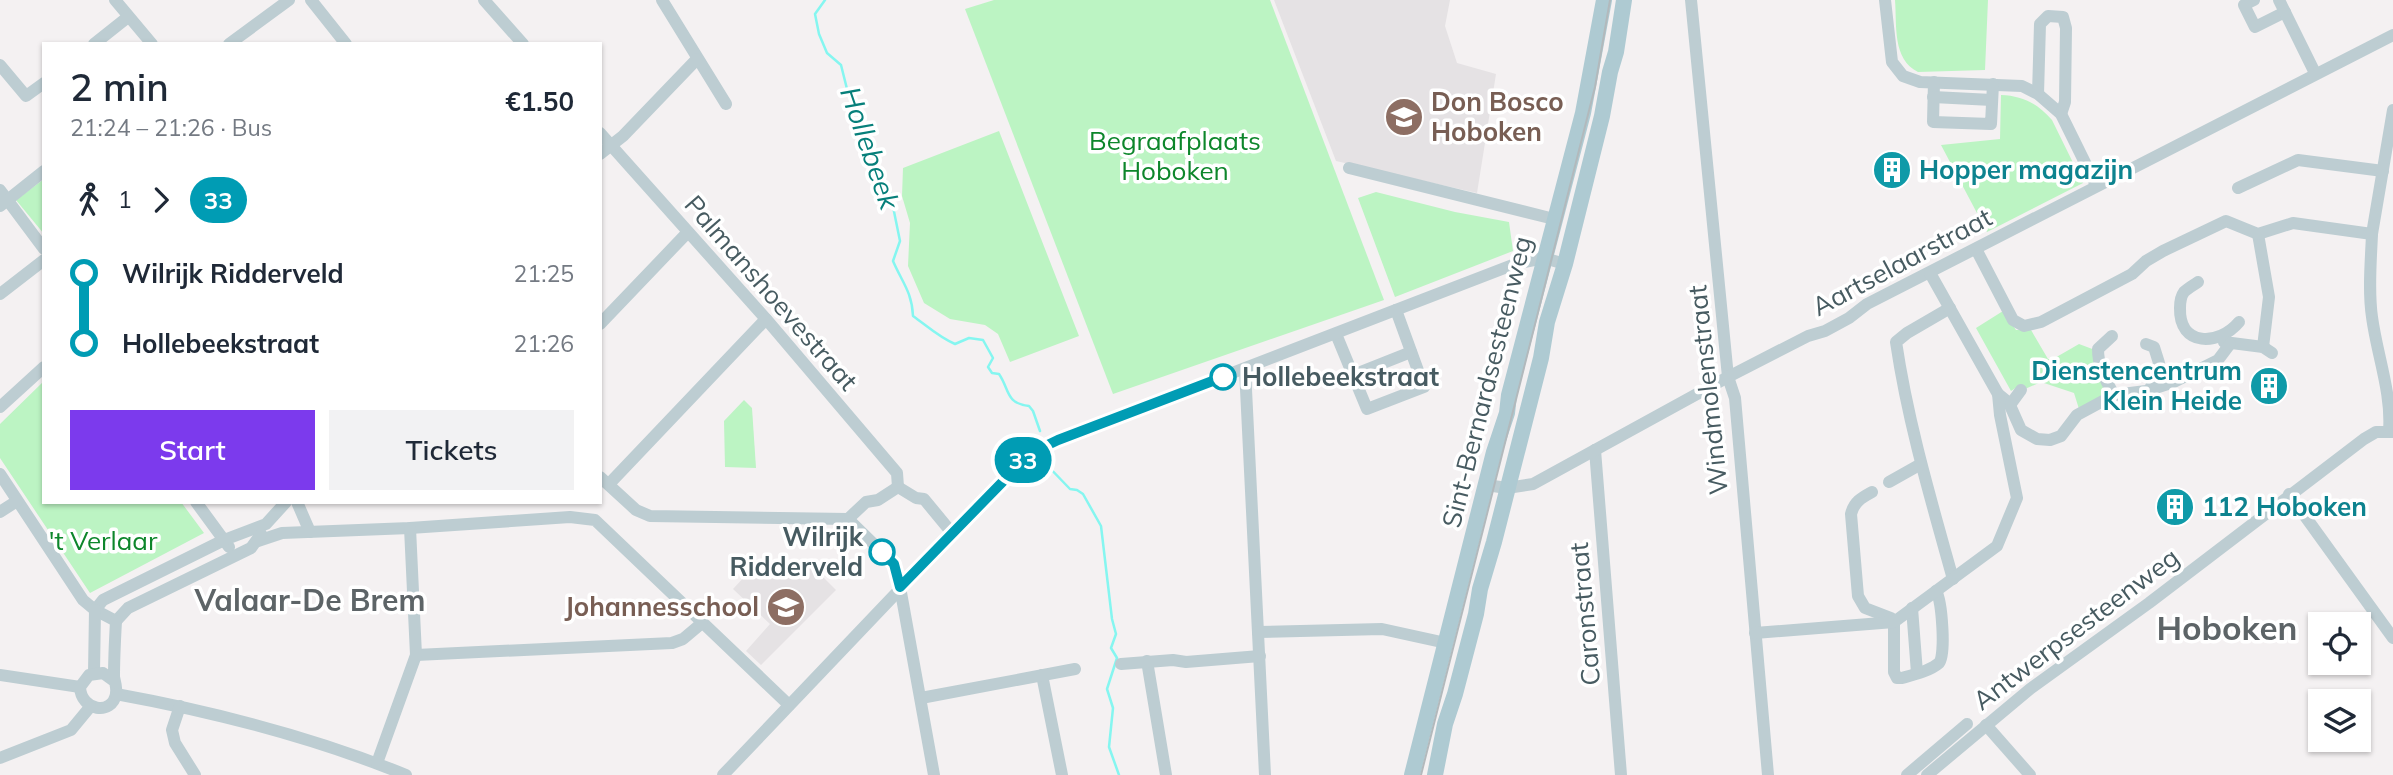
<!DOCTYPE html>
<meta charset="utf-8">
<style>
body{margin:0;font-family:Mulish,sans-serif;background:#f2f2f3;color:#1f2937;height:100vh;display:flex;flex-direction:column;font-size:26px;white-space:nowrap}
*{box-sizing:border-box;margin:0}
p{font-size:23px;color:#747a83}
.icon{flex:none;width:38px;height:38px;fill:none;stroke:currentColor;stroke-width:2;stroke-linecap:round;stroke-linejoin:round}
.map{position:relative;flex:1;overflow:hidden}
.drawer{position:absolute;left:42px;top:42px;width:560px;height:462px;display:flex;flex-direction:column;background:#fff;border-radius:0px;box-shadow:0 2px 5px #0004}
.drawer>*{flex:none}
.badge{padding:0 14px;border-radius:23px;font-size:24px;line-height:46px}
.buttons{position:absolute;left:2308px;top:612px;display:grid;gap:14px}
.buttons a{display:grid;place-items:center;width:63px;height:63px;border-radius:0px;background:#fff;box-shadow:0 2px 5px #0004;font-size:35px}
.map>.badge{position:absolute;translate:-50% -50%;box-shadow:0 0 0 4px #fff}
.legs{display:flex;align-items:center;gap:10px;height:77px;padding:0 28px;font-size:23px}
.legs p{margin-inline-start:auto}
.headline{display:flex;align-items:center;justify-content:space-between;height:119px;padding:0 28px}
h1{font-size:38px;font-weight:600;line-height:52px}
.button{display:flex;gap:14px;margin-top:auto;padding:14px 28px}
.button a{flex:1;height:80px;border-radius:0px;background:#7c3aed;color:#fff;font-size:28px;font-weight:600;line-height:80px;text-align:center}
.button a+a{background:#f2f2f3;color:#1f2937}
ul{padding:0 28px;list-style:none}
li{display:flex;align-items:center;gap:24px;height:70px;font-size:26px}
li i{display:grid;place-items:center;width:10px;height:100%;margin:0 9px;background:currentColor}
li i::after{content:'';width:18px;height:18px;margin:-9px;border:5px solid;border-radius:50%;background:#fff}
li p{margin-inline-start:auto}
li:first-child i{background:linear-gradient(#0000 50%,currentColor 0)}
li:last-child i{background:linear-gradient(currentColor 50%,#0000 0)}
.map>svg:first-child{display:block}
.education{fill:#e5e2e4}
.green{fill:#bcf4c3}
.lines{fill:none;stroke-linecap:round;stroke-linejoin:round}
.stream{stroke:#85f6f0;stroke-width:2.5}
.minor{stroke:#bdcdd2;stroke-width:12}
.major{stroke:#aecad2;stroke-width:16}
.tram{stroke:#b2b9bc;stroke-width:2}
.line-1-casing{stroke:#fff;stroke-width:16}
.line-1{stroke:#009cb4;stroke-width:10}
.stop-1-dot{fill:#fff;stroke:#009cb4;stroke-width:3.5}
.labels{text-anchor:middle;stroke-width:7;stroke-linejoin:round;paint-order:stroke}
.education-label{font-size:26px;font-weight:bold;fill:#785e54;stroke:#fff;text-anchor:start}
.park-label{font-size:26px;fill:#0d862b;stroke:#fff}
.culture-label{font-size:26px;font-weight:bold;fill:#0d838f;stroke:#fff;text-anchor:start}
.street-label{font-size:26px;fill:#475b61;stroke:#fff}
.stop-label{font-size:26px;font-weight:bold;fill:#475b61;stroke:#fff;text-anchor:start}
.water-label{font-size:28px;font-style:italic;fill:#067f7a;stroke:#fff}
.quarter-label{font-size:30px;font-weight:bold;fill:#5d6467;stroke:#fff}
.district-label{font-size:33px;font-weight:bold;fill:#5d6467;stroke:#fff}
</style>
<div class="map">
<svg width="2393" height="775" viewBox="0 0 2393 775">
<rect width="100%" height="100%" fill="#f4f1f2"/>
<g class="education">
<polygon points="1274,0 1450,0 1445,26 1457,63 1496,74 1477,193 1336,161"/>
<polygon points="758,562 809,563 836,590 761,665 746,651 770,624 733,589"/>
</g>
<g class="green">
<polygon points="994,0 1270,0 1384,300 1113,394 965,9"/>
<path d="M 1895,0 L 1988,0 L 1985,70 L 1918,72 C 1892,59 1897,25 1895,0 Z"/>
<path d="M 2001,95 C 2023,96 2037,103 2052,120 L 2083,183 L 1987,232 L 1941,145 L 2000,139 Z"/>
<polygon points="999,131 1079,336 1010,362 998,334 985,325 950,319 924,303 908,266 910,223 902,196 903,168"/>
<polygon points="44,179 44,234 16,200"/>
<polygon points="1376,192 1455,212 1509,222 1513,251 1395,297 1358,198"/>
<polygon points="2003,311 2016,330 2031,330 2048,359 2053,359 2079,344 2095,350 2105,389 2104,396 2079,409 2074,393 2041,382 2025,389 2017,387 2011,391 1976,328"/>
<polygon points="44,381 44,502 181,502 204,533 90,593 0,458 0,424"/>
<polygon points="744,400 752,408 756,468 725,467 724,421"/>
</g>
<g class="lines">
<g class="stream">
<path d="M 825,0 L 815,14 L 819,34 L 827,53 L 841,65 L 848,93 L 860,118 L 861,138 L 873,153 L 882,181 L 889,187 L 900,241 L 893,261 C 902,282 912,292 913,316 C 927,326 940,338 955,344 L 969,338 L 983,340 L 993,358 L 988,367 L 992,373 L 999,374 C 1010,390 1005,403 1029,406 L 1033,411 L 1040,431"/>
<polyline points="1044,462 1070,489 1077,490 1083,494 1101,526 1112,619 1116,634 1111,648 1117,658 1107,689 1113,708 1109,747 1119,775"/>
</g>
<g class="minor">
<polyline points="115,0 152,44"/>
<polyline points="311,0 346,44"/>
<polyline points="484,0 523,44"/>
<polyline points="662,0 726,104"/>
<polyline points="1691,0 1728,377 1735,398 1768,775"/>
<polyline points="1885,0 1892,62 1903,76 1920,82 2022,86 2038,94 2061,114 2096,185"/>
<polyline points="2254,0 2244,5 2255,27 2285,12"/>
<polyline points="2279,0 2315,73"/>
<polyline points="94,44 128,17"/>
<polyline points="229,44 289,0"/>
<polyline points="0,65 26,96 44,83"/>
<polyline points="1934,82 1933,122 1991,124 1993,84"/>
<polyline points="2038,94 2040,24 2048,16 2063,17 2066,28 2065,102 2061,114"/>
<polyline points="1933,97 1992,100"/>
<polyline points="600,133 766,319 897,473 898,487"/>
<polyline points="600,154 623,136 697,59"/>
<polyline points="1349,168 1554,219"/>
<polyline points="2238,188 2298,160 2383,171"/>
<polyline points="0,190 44,249"/>
<polyline points="0,206 44,171"/>
<polyline points="2258,234 2269,297 2263,347"/>
<polyline points="1976,249 2013,320 2024,326 2041,322 2132,274 2146,261 2163,251 2226,221 2258,234 2293,223 2372,234"/>
<path d="M 2198,282 C 2194,285 2188,288 2184,292 C 2181,296 2180,302 2180,308 C 2179,347 2219,346 2239,322"/>
<polyline points="0,294 44,260"/>
<path d="M 1950,308 L 1907,333 L 1896,342 C 1908,423 1931,500 1953,579"/>
<polyline points="600,324 688,232"/>
<polyline points="1336,334 1367,409 1424,387 1396,310"/>
<path d="M 2112,336 L 2098,349 C 2098,367 2105,379 2114,395"/>
<polyline points="2224,342 2263,347 2272,353"/>
<polyline points="2146,344 2154,347 2159,363 2150,390"/>
<polyline points="1245,369 1265,775"/>
<polyline points="1353,375 1411,352"/>
<polyline points="1998,394 2009,403 2021,430 2037,439 2050,440 2061,436 2077,415 2114,395 2146,391 2174,382 2218,360 2230,344"/>
<polyline points="2010,405 2021,390"/>
<polyline points="0,407 44,367"/>
<path d="M 2389,431 C 2392,393 2377,355 2372,317 C 2368,290 2371,260 2372,234 L 2393,110"/>
<polyline points="1595,450 1621,775"/>
<polyline points="0,474 83,600 95,610 116,621"/>
<polyline points="600,477 636,510 650,516 848,519"/>
<polyline points="1889,482 1921,464"/>
<polyline points="609,484 766,319"/>
<polyline points="1486,485 1507,488 1533,484 1728,377 1808,336 1825,331 1849,318 1867,304 2393,35"/>
<polyline points="898,487 916,498 924,499 952,533"/>
<path d="M 1872,492 C 1861,498 1854,502 1851,514 L 1858,596 L 1865,608 L 1891,618 L 1894,622 L 1894,672 L 1897,678 L 1902,678 C 1913,675 1930,671 1939,663 C 1946,655 1942,601 1936,591"/>
<polyline points="2289,494 2393,638"/>
<polyline points="196,502 229,547"/>
<polyline points="297,502 310,532"/>
<polyline points="0,512 17,501"/>
<polyline points="848,519 894,564 900,587 934,775"/>
<polyline points="848,519 866,502 878,500 898,487"/>
<polyline points="258,541 282,533 410,528 570,517 595,520 789,705"/>
<polyline points="1912,608 1917,673"/>
<polyline points="95,610 103,600 224,540 266,524 286,502"/>
<polyline points="116,621 128,608 251,548 261,534"/>
<polyline points="1258,632 1382,629 1446,643"/>
<polyline points="1755,633 1894,622 1997,546 2017,498 2000,415 1998,394 1930,273"/>
<polyline points="416,655 672,643 683,639 702,623"/>
<polyline points="1147,661 1166,775"/>
<polyline points="1121,664 1173,660 1186,662 1260,656"/>
<polyline points="94,673 95,610"/>
<polyline points="0,675 80,687"/>
<polyline points="1042,675 1062,775"/>
<path d="M 114,681 L 103,673 L 89,675 L 80,687 C 81,711 112,716 116,694 C 117,688 115,682 114,677 C 114,658 115,639 116,621"/>
<path d="M 116,694 C 215,712 313,737 406,775"/>
<polyline points="921,698 1075,669"/>
<polyline points="180,706 172,730 175,743 195,775"/>
<polyline points="1986,725 2030,775"/>
<polyline points="0,758 71,730 90,707"/>
<polyline points="377,763 416,655 410,528"/>
<polyline points="723,775 1025,458 1058,440 1515,264 1544,258 1565,264"/>
<polyline points="1907,775 1967,724"/>
<polyline points="1927,775 2030,689 2149,603 2364,439 2376,432 2393,432"/>
</g>
<g class="major">
<polyline points="1412,775 1494,452 1507,413 1509,395 1583,113 1604,0"/>
<polyline points="1435,775 1445,724 1455,694 1476,614 1480,589 1494,542 1541,358 1547,322 1565,264 1602,116 1610,72 1616,52 1624,0"/>
</g>
<polyline class="tram" points="1421,775 1595,87 1610,0"/>
</g>
<g class="lines">
<defs>
<polyline id="line-1" points="882,552 894,564 900,587 1021,463 1035,451 1058,440 1223,377"/>
</defs>
<use href="#line-1" class="line-1-casing"/>
<use href="#line-1" class="line-1"/>
</g>
<defs>
<symbol id="school-disc" viewBox="-11 -11 22 22"><circle r="9.5" fill="#8d6e63" stroke="#fff"/><path d="M0-5L7-2L0 1L-7-2ZM-4 1L0 2.5L4 1V4Q0 6-4 4Z" fill="#fff"/></symbol>
<symbol id="building-disc" viewBox="-11 -11 22 22"><circle r="9.5" fill="#0f9aa8" stroke="#fff"/><path d="M-4-6H4V6H1V3H-1V6H-4ZM-2.5-4.3h1.7v1.8h-1.7ZM.8-4.3h1.7v1.8H.8ZM-2.5-1h1.7V.8h-1.7ZM.8-1h1.7V.8H.8Z" fill="#fff"/></symbol>
</defs>
<g fill-rule="evenodd">
<use href="#school-disc" x="1382" y="95" width="44" height="44"/>
<use href="#building-disc" x="1870" y="148" width="44" height="44"/>
<use href="#building-disc" x="2247" y="364" width="44" height="44"/>
<use href="#building-disc" x="2153" y="485" width="44" height="44"/>
<use href="#school-disc" x="764" y="585" width="44" height="44"/>
</g>
<g class="stop-1-dot">
<circle cx="1223" cy="377" r="12"/>
<circle cx="882" cy="552" r="12"/>
</g>
<g class="labels">
<g class="education-label">
<text x="1431" y="111">Don Bosco<tspan x="1431" dy="30">Hoboken</tspan></text>
<text x="759" y="616" text-anchor="end">Johannesschool</text>
</g>
<g class="park-label">
<text x="1175" y="150">Begraafplaats<tspan x="1175" dy="30">Hoboken</tspan></text>
<text x="103" y="550">'t Verlaar</text>
</g>
<g class="culture-label">
<text x="1919" y="179">Hopper magazijn</text>
<text x="2242" y="380" text-anchor="end">Dienstencentrum<tspan x="2242" dy="30">Klein Heide</tspan></text>
<text x="2202" y="516">112 Hoboken</text>
</g>
<g class="street-label">
<text transform="translate(1902 262) rotate(-28)" y="9">Aartselaarstraat</text>
<text transform="translate(771 293) rotate(49)" y="9">Palmanshoevestraat</text>
<text transform="translate(1487 382) rotate(-76)" y="9">Sint-Bernardsesteenweg</text>
<text transform="translate(1708 390) rotate(-96)" y="9">Windmolenstraat</text>
<text transform="translate(1585 614) rotate(-95)" y="9">Caronstraat</text>
<text transform="translate(2076 629) rotate(-37)" y="9">Antwerpsesteenweg</text>
</g>
<g class="stop-label">
<text x="1242" y="386">Hollebeekstraat</text>
<text x="863" y="546" text-anchor="end">Wilrijk<tspan x="863" dy="30">Ridderveld</tspan></text>
</g>
<g class="water-label">
<text transform="translate(870 148) rotate(71)" y="10">Hollebeek</text>
</g>
<g class="quarter-label">
<text x="310" y="611">Valaar-De Brem</text>
</g>
<g class="district-label">
<text x="2227" y="640">Hoboken</text>
</g>
</g>
</svg>
<div class="buttons">
<a><svg class="icon" aria-label="locate" viewBox="0 0 24 24"><circle cx="12" cy="12" r="6"/><path d="M12 2v4M12 18v4M2 12h4M18 12h4"/></svg></a>
<a><svg class="icon" aria-label="layers" viewBox="0 0 24 24"><path d="M12 4l9 5-9 5-9-5zM3 14l9 5 9-5"/></svg></a>
</div>
<b class="badge" style="left:1023px;top:460px;background:#009cb4;color:#fff">33</b>
<section class="drawer">
<div class="headline"><div><h1>2 min</h1><p>21:24 – 21:26 · Bus</p></div><b>€1.50</b></div>
<div class="legs"><svg class="icon" aria-label="walk" viewBox="0 0 24 24"><circle cx="13" cy="4" r="2"/><path d="M13 8l-2 6 4 7M11 14l-3 7M7 12l3-4h3l4 4"/></svg>1<svg class="icon" aria-label="forward" viewBox="0 0 24 24"><path d="M9 5l7 7-7 7"/></svg><b class="badge" style="background:#009cb4;color:#fff">33</b></div>
<ul>
<li><i style="color:#009cb4"></i><b>Wilrijk Ridderveld</b><p>21:25</p></li>
<li><i style="color:#009cb4"></i><b>Hollebeekstraat</b><p>21:26</p></li>
</ul>
<div class="button"><a>Start</a><a>Tickets</a></div>
</section>
</div>
